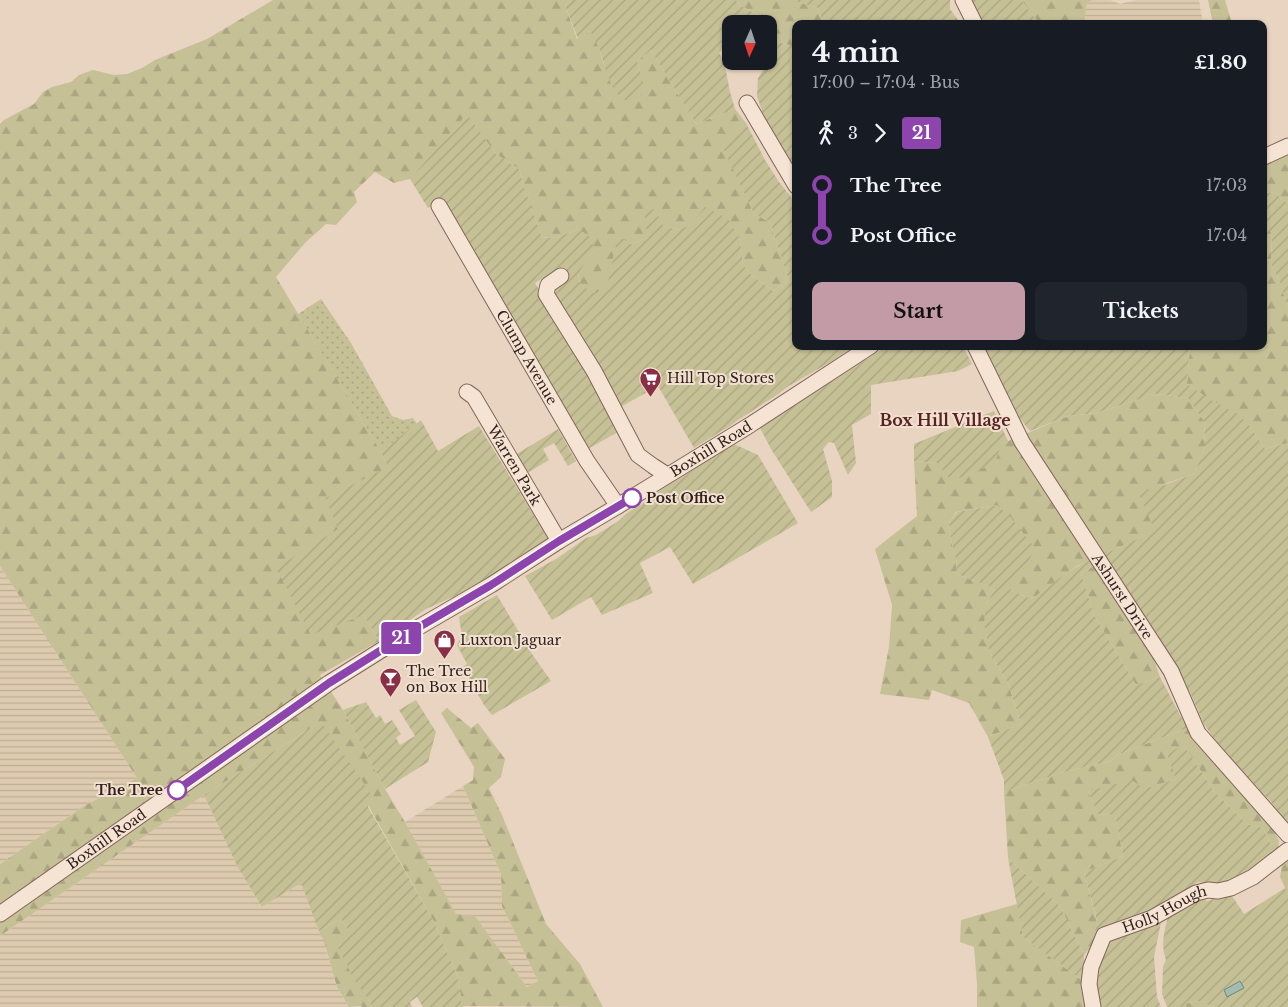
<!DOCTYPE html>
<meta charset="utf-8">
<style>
body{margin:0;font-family:"Libre Baskerville",serif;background:#20242c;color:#f1f3f6;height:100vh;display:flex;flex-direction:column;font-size:19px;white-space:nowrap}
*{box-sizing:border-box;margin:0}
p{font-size:16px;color:#9ea1a6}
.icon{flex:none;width:28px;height:28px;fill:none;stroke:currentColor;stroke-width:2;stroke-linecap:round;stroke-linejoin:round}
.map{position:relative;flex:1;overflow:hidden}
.side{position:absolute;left:792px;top:20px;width:475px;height:330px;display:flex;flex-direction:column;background:#171b24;border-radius:10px;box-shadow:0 1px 4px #0004}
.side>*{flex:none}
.badge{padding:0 10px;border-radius:4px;font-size:18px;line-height:32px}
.needle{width:32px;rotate:183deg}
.fabs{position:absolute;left:722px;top:15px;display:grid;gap:10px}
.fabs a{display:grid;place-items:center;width:55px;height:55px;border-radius:10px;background:#171b24;box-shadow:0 1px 4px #0004;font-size:25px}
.map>.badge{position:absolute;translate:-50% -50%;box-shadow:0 0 0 2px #fff}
.legs{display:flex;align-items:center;gap:8px;height:55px;padding:0 20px;font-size:16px}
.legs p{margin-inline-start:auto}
.summary{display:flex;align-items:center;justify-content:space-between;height:85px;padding:0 20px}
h1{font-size:28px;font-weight:800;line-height:38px}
.action{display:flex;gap:10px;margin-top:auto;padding:10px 20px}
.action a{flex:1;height:58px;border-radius:10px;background:#c39ba7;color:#111;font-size:20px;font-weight:800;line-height:58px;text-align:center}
.action a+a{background:#20242c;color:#f1f3f6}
ul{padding:0 20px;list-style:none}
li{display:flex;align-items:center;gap:18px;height:50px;font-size:19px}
li i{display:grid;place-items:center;width:8px;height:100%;margin:0 6px;background:currentColor}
li i::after{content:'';width:12px;height:12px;margin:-6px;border:4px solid;border-radius:50%;background:#171b24}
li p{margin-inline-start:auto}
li:first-child i{background:linear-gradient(#0000 50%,currentColor 0)}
li:last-child i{background:linear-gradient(currentColor 50%,#0000 0)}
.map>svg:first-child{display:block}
.farmland{fill:url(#farmland-rules)}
.grass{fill:url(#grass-dots)}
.forest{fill:url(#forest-firs)}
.garden{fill:url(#garden-furrows)}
.water{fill:#a3bcaf;stroke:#6c897b}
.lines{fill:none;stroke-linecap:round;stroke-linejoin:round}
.minor-casing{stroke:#81665a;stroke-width:17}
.minor{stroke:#f5e3d3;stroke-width:15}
.line-1-casing{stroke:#fff;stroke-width:11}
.line-1{stroke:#8e44ad;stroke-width:8}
.stop-1-dot{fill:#fff;stroke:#8e44ad;stroke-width:2.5}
.labels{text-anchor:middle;stroke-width:4;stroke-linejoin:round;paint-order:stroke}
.street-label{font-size:14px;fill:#32221d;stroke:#f1e0d0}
.poi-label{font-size:14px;fill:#32221d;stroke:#f1e0d0;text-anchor:start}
.stop-label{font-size:14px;font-weight:bold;fill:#32221d;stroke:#f1e0d0;text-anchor:start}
.quarter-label{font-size:16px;font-weight:bold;fill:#5a2122;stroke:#f1e0d0}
</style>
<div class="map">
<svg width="1288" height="1007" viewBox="0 0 1288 1007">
<defs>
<pattern id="farmland-rules" width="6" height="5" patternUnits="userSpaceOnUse" patternTransform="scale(1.25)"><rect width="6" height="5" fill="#decbaf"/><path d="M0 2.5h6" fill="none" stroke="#bfae96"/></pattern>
<pattern id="grass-dots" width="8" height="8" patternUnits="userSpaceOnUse" patternTransform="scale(1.25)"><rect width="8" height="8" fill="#c6c096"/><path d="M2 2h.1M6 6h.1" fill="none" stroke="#aba581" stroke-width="1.8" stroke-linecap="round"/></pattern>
<pattern id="forest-firs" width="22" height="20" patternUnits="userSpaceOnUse" patternTransform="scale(1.25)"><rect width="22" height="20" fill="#c6c096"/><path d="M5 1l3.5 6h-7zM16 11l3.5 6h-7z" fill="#aba581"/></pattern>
<pattern id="garden-furrows" width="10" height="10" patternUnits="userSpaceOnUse" patternTransform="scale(1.25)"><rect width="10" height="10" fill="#c6c096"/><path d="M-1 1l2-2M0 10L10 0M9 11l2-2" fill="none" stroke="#aba581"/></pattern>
</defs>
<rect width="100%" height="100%" fill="#e9d4c1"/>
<g class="farmland">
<polygon points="1093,0 1110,0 1120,4 1136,0 1199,0 1203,24 1084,24 1087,3"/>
<polygon points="0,566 137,778 84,806 0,864"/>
<polygon points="463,786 501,874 502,906 538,981 527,987 475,916 456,915 405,822"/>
<polygon points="204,795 237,866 262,907 301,883 325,944 337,987 349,1007 0,1007 0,936"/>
</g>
<polygon class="grass" points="321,299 351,343 392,416 403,420 413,418 417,424 381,452 298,314"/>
<g class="forest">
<polygon points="273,0 571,0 565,5 577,39 590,31 596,39 604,65 641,74 637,61 651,50 696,124 735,109 746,123 722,144 754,214 770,222 789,281 773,291 749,273 743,265 740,239 690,225 678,230 663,226 648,238 631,244 618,237 607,286 595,295 580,284 578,273 593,251 579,229 555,238 542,237 525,190 519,169 496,154 467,115 410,179 394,183 375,172 354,192 357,202 336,225 326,224 305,243 276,277 381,452 388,467 338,529 364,615 379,641 320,675 343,710 385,789 405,822 456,914 475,916 527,987 538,981 502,906 501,874 463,786 473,780 474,767 441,713 447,708 471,728 478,723 505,759 501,777 489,788 502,815 546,924 580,964 603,1007 462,1006 458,977 433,920 321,722 204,795 0,936 0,864 84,806 137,778 0,566 0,124 4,120 34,104 43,92 52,87 71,82 79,75 93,70 114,75 127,74 142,68 155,60 207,39"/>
<polygon points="736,0 798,0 798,2 818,8 824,24 796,24 796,76 790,64 792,46 769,39 769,24 763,24 760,16 739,5"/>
<polygon points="1021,0 1093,0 1087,3 1084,24 1040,24"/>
<polygon points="1208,0 1225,0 1232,24 1213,24"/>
<polygon points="1288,152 1288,204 1275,193 1264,192 1264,163"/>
<polygon points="1264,218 1272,235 1271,264 1281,285 1288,309 1288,443 1265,449 1251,428 1187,384 1190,346 1264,346"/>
<polygon points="1156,394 1188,398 1204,421 1205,446 1194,474 1164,484 1156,531 1077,566 1032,599 1002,587 997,505 956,512 949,523 953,550 956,559 957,574 988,586 994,590 986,605 990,653 1008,683 1021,724 988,737 969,703 932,690 929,700 880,694 889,647 892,605 875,549 917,516 914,461 937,463 1001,444 1068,416 1096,413"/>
<polygon points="1096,565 1151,651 1160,677 1136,685 1094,615 1081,573"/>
<polygon points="1187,728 1200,746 1270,822 1279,841 1271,845 1263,828 1247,824 1213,790 1184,745 1176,779 1143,790 1088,791 1098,814 1115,815 1123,856 1084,872 1097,922 1094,944 1084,955 1060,906 1008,858 1004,792 1060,773 1111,761 1117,755"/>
<polygon points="1288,857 1288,894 1280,877 1283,858"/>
<polygon points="1017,904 1023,937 1083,981 1085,1007 977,1007 977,984 974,947 960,942 961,920"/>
<polygon points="341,919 348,930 369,1000 372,1007 362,1007 361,1006 349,1007 337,987 325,944 319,931"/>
<polygon points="1203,1001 1211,1007 1186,1007 1185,1003"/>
</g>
<g class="garden">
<path d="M 571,0 L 736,0 L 739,5 L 760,16 L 763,24 L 731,24 L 731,47 L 725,47 L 719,53 L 724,61 L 730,92 L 735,109 L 696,124 L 651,50 L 637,61 L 641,74 L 642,95 L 629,103 C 624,99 617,95 614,90 C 604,71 602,48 590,31 L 578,39 L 565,5 Z"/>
<polygon points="798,0 950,0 950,9 961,24 824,24 818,8 797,2"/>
<polygon points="969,0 1021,0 1040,24 981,24"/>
<polygon points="769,39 792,46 790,64 796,76 796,172 784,153 765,120 757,96 758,78 765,67 764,61 769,61"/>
<polygon points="467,114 496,154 519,169 525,190 542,237 555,238 579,229 593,239 593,251 578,274 580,284 595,294 607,285 618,236 631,244 648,238 644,213 655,209 663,226 678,230 690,225 705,207 727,218 740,239 743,265 749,273 773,291 789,281 770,222 754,214 721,144 746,123 765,160 779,182 796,203 796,346 854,346 834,360 787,387 777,395 738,420 730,426 694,448 658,386 617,409 552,291 560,284 568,279 562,267 535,283 588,370 618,432 586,450 442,201 428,208 410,179"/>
<polygon points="1264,192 1275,193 1288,204 1288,309 1281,285 1271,264 1272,235 1264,218"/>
<polygon points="887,346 963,346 972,364 958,371 871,385 871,414 852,425 856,463 848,475 834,443 829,442 823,449 832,481 832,497 811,512 771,449 760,428"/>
<polygon points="981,346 1190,346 1187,384 1211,400 1238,414 1251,428 1265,449 1288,443 1288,827 1278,816 1272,803 1236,765 1214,739 1204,724 1190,692 1170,660 1154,630 1137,604 1113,574 1102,555 1155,531 1139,494 1194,474 1205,446 1204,421 1188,398 1156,394 1096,413 1068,416 1030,431 1018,416 1007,394 997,380"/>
<polygon points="994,411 1008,441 1001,444 996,460 974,474 951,480 937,463 914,461 914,444"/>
<polygon points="421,420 438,451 479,426 549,540 509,567 462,593 426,609 379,641 364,615 311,635 276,568 338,529 326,498 388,467 381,452"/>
<polygon points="558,429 576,461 568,466 554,443 543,449 549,460 529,472 523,469 515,455"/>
<polygon points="734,444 758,455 798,523 693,584 670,547 640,563 653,593 602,615 591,597 552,620 525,576 556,559 586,538 596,535 617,522 627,513 642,504 667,486 689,473 722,449"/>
<path d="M 997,505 L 1009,515 L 1035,548 L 1023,572 L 1003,587 L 1032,599 C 1051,585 1068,570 1090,560 L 1096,565 L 1081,573 L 1094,615 L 1136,685 L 1160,677 L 1187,728 L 1117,755 L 1111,761 L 1060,773 L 1004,792 L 1004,780 L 988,737 L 1021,724 L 1008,683 L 990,653 L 984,623 L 986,605 L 994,590 L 988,586 L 957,574 L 956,559 L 953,550 L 949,523 L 957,512 Z"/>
<polygon points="497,595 532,654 551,681 492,715 484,705 463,667 467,664 457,645 462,636 459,617"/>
<polygon points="416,700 436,732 428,762 385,789 343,710 366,702 376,718 380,715 385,724 392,720 401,734 396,738 400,745 415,736 399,710"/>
<polygon points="321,722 370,792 368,807 433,920 458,977 462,1006 464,1007 423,1007 417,997 410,1002 412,1007 372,1007 369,1000 354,980 337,945 348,930 341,919 319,931 301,883 262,907 237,866 204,795"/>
<polygon points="1184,745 1213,790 1247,824 1263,828 1271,845 1279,841 1278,851 1264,862 1223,886 1198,882 1159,909 1095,932 1097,921 1084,872 1123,856 1115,815 1098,814 1088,791 1132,780 1144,789 1176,779 1167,754"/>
<polygon points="1008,858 1060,906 1084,955 1083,981 1023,937"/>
<path d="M 1285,888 L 1288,894 L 1288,1007 L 1211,1007 L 1203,1001 L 1186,1003 L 1186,1007 L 1167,1007 L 1162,994 L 1163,966 L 1166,960 C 1160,943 1165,929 1169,913 L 1200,896 L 1207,901 L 1230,893 L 1244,914 Z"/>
<path d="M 1162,917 L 1154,957 L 1157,997 L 1161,1007 L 1098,1007 C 1095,988 1095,946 1115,935 C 1129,927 1147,922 1162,917 Z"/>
</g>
<polygon class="water" points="1240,981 1244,988 1227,997 1224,990"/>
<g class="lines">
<defs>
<g id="minor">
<polyline points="963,0 975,24"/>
<polyline points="747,103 796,186"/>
<polyline points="1264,157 1288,146"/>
<path id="s1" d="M 439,206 L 587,461 L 618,506"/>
<polyline points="561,276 548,285 546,294 594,371 638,455 653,466 667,475"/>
<path id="s2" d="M 975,346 L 1022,442 L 1171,671 L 1198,733 L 1288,835"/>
<path id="s3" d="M 467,392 L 474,397 L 559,541"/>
<path id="s4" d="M 0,914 L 329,683 L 407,634 L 491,585 L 559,541 L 618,506 L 750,425 L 871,346"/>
<path id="s5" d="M 1093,1007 L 1089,984 L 1091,967 L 1104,935 L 1152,918 L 1196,893 L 1208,890 L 1218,891 L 1231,888 L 1253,877 L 1288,850"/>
</g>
</defs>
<use href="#minor" class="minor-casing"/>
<use href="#minor" class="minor"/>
</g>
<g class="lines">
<defs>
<polyline id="line-1" points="177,790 329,683 407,634 491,585 559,541 632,498"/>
</defs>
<use href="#line-1" class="line-1-casing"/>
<use href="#line-1" class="line-1"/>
</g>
<defs>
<symbol id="supermarket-pin" viewBox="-11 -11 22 30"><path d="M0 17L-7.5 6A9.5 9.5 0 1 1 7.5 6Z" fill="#8a3046" stroke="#f1e0d0"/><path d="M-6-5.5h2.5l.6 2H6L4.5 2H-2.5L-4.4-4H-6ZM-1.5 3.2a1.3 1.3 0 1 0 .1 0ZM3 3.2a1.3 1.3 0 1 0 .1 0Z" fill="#fff"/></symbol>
<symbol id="shop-pin" viewBox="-11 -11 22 30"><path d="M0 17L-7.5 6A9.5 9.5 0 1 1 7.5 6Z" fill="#8a3046" stroke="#f1e0d0"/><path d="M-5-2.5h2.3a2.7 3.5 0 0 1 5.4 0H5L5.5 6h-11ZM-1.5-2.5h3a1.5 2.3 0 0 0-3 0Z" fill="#fff"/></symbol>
<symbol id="bar-pin" viewBox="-11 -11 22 30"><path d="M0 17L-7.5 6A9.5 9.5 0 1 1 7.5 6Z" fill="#8a3046" stroke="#f1e0d0"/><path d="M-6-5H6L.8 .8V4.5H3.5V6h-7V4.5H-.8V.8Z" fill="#fff"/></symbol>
</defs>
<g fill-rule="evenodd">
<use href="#supermarket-pin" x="638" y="366" width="25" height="34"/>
<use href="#shop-pin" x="432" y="628" width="25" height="34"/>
<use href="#bar-pin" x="378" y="666" width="25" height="34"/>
</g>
<g class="stop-1-dot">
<circle cx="632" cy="498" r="9"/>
<circle cx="177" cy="790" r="9"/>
</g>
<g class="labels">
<g class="street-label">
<text dy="5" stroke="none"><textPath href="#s1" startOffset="175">Clump Avenue</textPath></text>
<text dy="5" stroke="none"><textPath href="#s4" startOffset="850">Boxhill Road</textPath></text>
<text dy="5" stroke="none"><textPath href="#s3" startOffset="88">Warren Park</textPath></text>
<text dy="5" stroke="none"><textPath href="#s2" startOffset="291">Ashurst Drive</textPath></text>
<text dy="5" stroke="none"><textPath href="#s4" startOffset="130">Boxhill Road</textPath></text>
<text dy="5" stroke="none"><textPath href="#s5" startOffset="141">Holly Hough</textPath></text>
</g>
<g class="poi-label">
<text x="667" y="383">Hill Top Stores</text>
<text x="460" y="645">Luxton Jaguar</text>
<text x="406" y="676">The Tree<tspan x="406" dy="16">on Box Hill</tspan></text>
</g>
<g class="stop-label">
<text x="646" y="503">Post Office</text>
<text x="163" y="795" text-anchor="end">The Tree</text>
</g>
<g class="quarter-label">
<text x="945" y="426">Box Hill Village</text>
</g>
</g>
</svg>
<div class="fabs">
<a><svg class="needle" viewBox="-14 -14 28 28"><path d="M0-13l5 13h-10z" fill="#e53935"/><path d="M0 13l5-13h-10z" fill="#9ea1a6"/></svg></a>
</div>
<b class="badge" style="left:401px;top:638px;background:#8e44ad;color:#fff">21</b>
<section class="side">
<div class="summary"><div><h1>4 min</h1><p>17:00 – 17:04 · Bus</p></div><b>£1.80</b></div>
<div class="legs"><svg class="icon" aria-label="walk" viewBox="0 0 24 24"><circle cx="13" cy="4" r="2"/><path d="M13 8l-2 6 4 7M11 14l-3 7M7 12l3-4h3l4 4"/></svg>3<svg class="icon" aria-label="forward" viewBox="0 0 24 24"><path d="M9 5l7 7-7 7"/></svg><b class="badge" style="background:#8e44ad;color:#fff">21</b></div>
<ul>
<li><i style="color:#8e44ad"></i><b>The Tree</b><p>17:03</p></li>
<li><i style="color:#8e44ad"></i><b>Post Office</b><p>17:04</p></li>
</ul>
<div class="action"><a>Start</a><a>Tickets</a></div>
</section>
</div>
